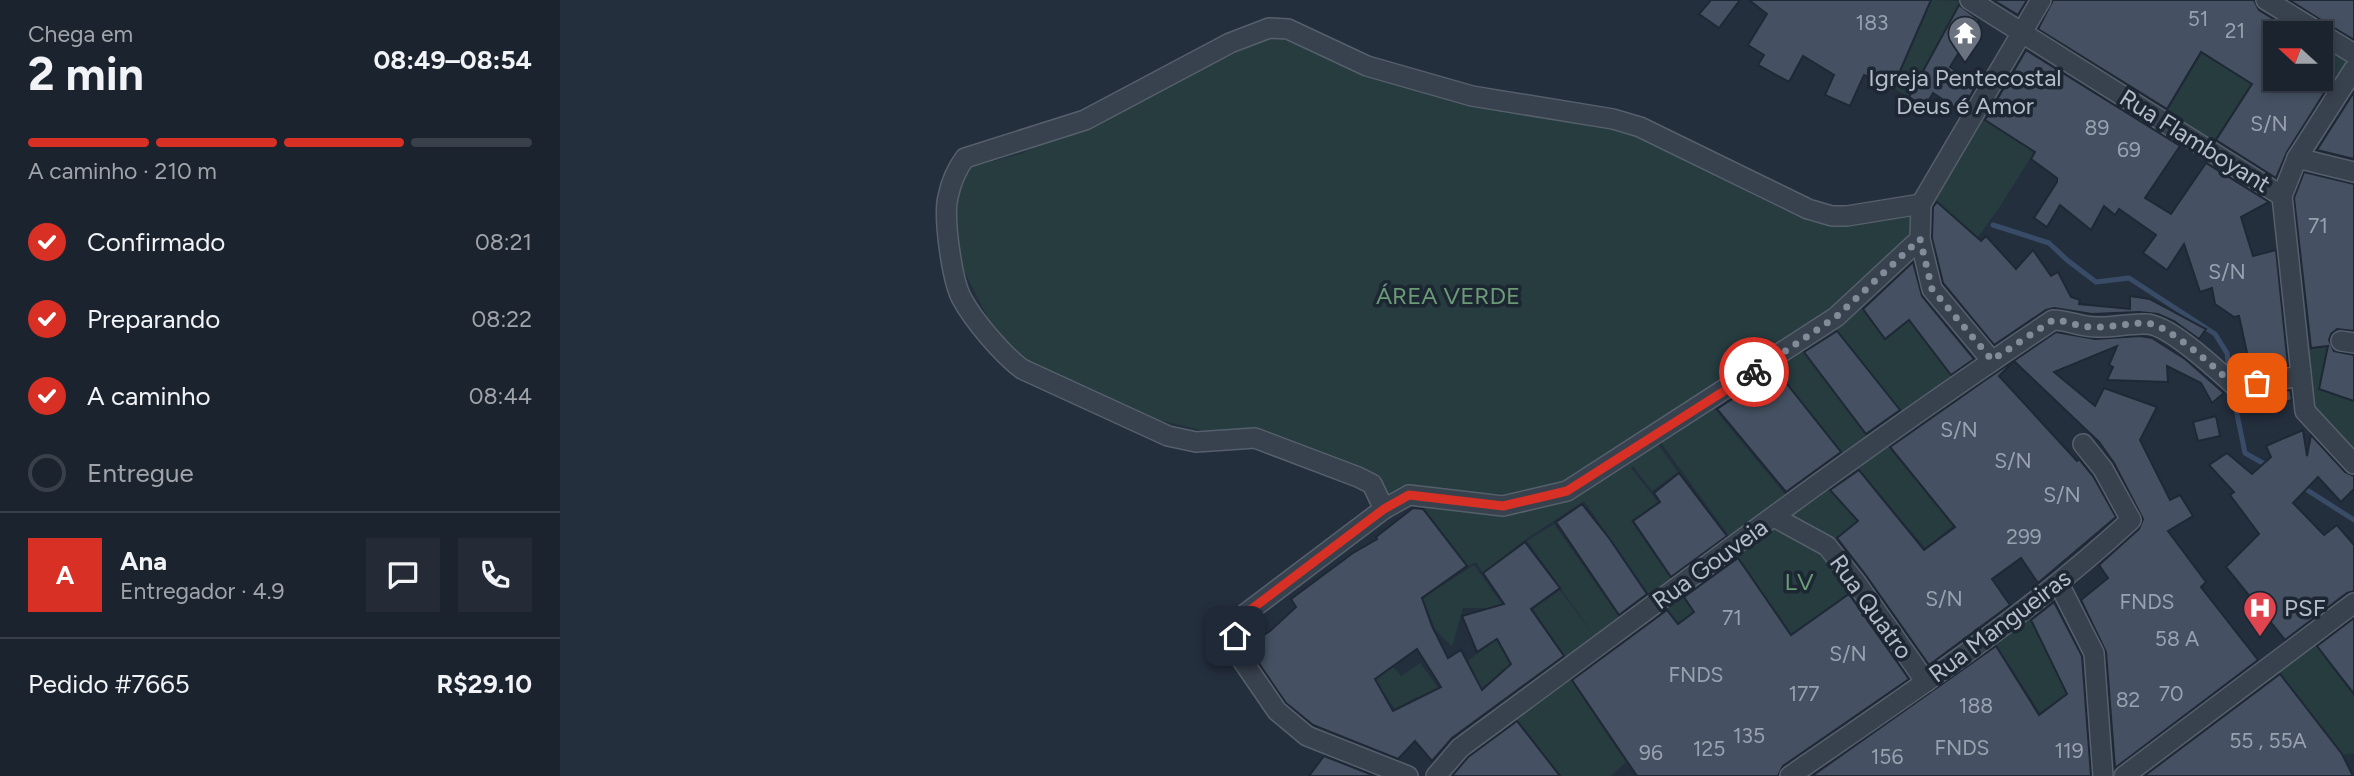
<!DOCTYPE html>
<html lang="pt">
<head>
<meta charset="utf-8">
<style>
  body { margin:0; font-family:Figtree,sans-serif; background:#242b36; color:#f1f3f6; height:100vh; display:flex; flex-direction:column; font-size:26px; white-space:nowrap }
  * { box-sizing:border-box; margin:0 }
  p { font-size:23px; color:#a0a4aa }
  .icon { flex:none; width:38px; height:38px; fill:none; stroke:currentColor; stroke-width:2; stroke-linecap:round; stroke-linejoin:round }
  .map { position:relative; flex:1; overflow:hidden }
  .drawer { display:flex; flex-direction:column; background:#1b232e; width:560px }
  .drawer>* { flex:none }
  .needle { width:46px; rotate:291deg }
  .buttons { position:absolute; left:1703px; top:21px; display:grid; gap:14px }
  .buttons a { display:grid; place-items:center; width:70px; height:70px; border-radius:0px; background:#1b232e; box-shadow:0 4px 10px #0003,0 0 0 2px #39404a; font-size:35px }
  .pin { position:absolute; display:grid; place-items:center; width:60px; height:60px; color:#fff; margin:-30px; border-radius:14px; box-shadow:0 4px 10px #0006 }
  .courier { position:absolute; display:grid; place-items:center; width:70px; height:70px; margin:-35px; border:5px solid #d93025; border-radius:50%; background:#fff; color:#222; box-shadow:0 2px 9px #0007 }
  .headline em { font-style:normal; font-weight:700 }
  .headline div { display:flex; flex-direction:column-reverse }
  .headline { display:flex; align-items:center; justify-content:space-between; height:119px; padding:0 28px }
  h1 { font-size:46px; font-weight:700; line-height:52px }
  .bar { display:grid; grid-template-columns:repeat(4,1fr); gap:10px 7px; align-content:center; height:84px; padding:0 28px }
  .bar i { height:9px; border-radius:5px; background:#39404a }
  .bar .on { background:#d93025 }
  .bar p { grid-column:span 4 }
  .line { display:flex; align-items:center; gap:18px; padding:0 28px; border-top:2px solid #39404a }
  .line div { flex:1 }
  .round { display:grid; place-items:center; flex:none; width:74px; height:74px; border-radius:0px; background:#242b36 }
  ol { padding:0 28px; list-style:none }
  li { display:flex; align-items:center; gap:21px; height:77px }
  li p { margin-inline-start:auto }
  li .icon { padding:7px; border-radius:50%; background:#d93025; color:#fff; stroke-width:4 }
  li:last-child { color:#a0a4aa }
  li i { width:38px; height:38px; border:4px solid #39404a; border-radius:50% }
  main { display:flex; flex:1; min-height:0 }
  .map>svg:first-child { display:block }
</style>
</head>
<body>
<main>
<section class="drawer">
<div class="headline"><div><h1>2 min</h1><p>Chega em</p></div><em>08:49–08:54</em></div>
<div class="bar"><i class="on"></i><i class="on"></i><i class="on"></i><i></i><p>A caminho · 210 m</p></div>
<ol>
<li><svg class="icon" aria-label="check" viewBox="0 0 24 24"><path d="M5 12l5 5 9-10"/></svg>Confirmado<p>08:21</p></li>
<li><svg class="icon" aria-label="check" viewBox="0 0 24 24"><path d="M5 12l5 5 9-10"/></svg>Preparando<p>08:22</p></li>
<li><svg class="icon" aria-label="check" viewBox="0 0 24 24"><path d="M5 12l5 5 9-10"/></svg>A caminho<p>08:44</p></li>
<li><i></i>Entregue</li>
</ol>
<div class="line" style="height:126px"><b class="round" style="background:#d93025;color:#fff">A</b><div><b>Ana</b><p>Entregador · 4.9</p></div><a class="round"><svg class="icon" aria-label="chat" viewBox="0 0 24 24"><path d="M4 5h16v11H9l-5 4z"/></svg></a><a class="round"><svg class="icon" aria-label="phone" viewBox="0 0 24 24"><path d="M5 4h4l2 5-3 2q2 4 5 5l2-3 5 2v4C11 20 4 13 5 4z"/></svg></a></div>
<div class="line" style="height:91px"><div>Pedido #7665</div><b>R$29.10</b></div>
</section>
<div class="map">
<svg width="1794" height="776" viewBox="0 0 1794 776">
  <rect width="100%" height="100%" fill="#242f3e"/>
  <g fill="#263c3f">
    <polygon points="1372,0 1400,1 1349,97 1333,88"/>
    <polygon points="711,36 1058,126 1274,220 1357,209 1353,239 1284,305 1006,482 952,494 893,493 828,501 691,430 641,430 594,419 463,361 429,320 396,255 396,192 412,167 463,153"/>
    <polygon points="1760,41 1793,60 1779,82 1761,71"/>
    <polygon points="1642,53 1691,84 1652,144 1605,114"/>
    <polygon points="1419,117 1474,152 1439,208 1418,237 1372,197"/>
    <polygon points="1299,305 1325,340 1349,321 1394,380 1345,416 1274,326"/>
    <polygon points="1779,336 1774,357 1765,356 1759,389 1794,402 1794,453 1751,408 1746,350 1773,346"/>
    <polygon points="1241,348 1310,440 1286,457 1212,365"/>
    <polygon points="1152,406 1228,498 1172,540 1099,440"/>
    <polygon points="1096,442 1118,472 1092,491 1073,466 1071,468 1098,502 1071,521 1114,583 1092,599 1024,501 966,539 923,573 916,562 908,566 856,498 943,515"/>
    <polygon points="1326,444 1393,526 1365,548 1296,466"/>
    <polygon points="1266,487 1298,521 1272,542 1226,516"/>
    <polygon points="994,524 1062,621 1008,661 973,609 1000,590 1034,635 967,541"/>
    <polygon points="1215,525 1262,550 1294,590 1231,634 1175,553"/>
    <polygon points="914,565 945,608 903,608 892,647 875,629 863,598"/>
    <polygon points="1125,591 1186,672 1166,689 1104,606"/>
    <polygon points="1468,615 1507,693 1480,713 1434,641"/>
    <polygon points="936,639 953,670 939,681 935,677 910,698 904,691 917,679 908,661"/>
    <polygon points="1753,642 1794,696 1794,753 1783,755 1717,669"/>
    <polygon points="816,646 841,676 860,663 886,698 869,713 857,697 835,709 797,655"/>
    <polygon points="1008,676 1066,762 1051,776 1001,776 954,716"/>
  </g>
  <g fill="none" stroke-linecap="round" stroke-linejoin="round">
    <g stroke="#394c67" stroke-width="5">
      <polyline points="1433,225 1489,243 1507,260 1536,282 1569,278 1655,334 1667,353 1669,373"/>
      <polyline points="1672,390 1685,453 1708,466"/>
      <polyline points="1741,486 1794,520"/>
    </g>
  </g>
  <g fill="#455162" stroke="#1f2835" stroke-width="2" fill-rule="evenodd">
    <polygon points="1151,0 1180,0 1159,28 1139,14"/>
    <polygon points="1189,0 1371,0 1333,87 1304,75 1290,106 1265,95 1274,75 1243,56 1229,82 1198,65 1204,55 1188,45 1207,14"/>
    <polygon points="1433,0 1467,0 1458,15"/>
    <polygon points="1493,0 1694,0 1699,10 1733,31 1731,33 1715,33 1715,79 1760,79 1760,72 1773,79 1727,152 1716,178 1656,140 1692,84 1641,52 1607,109 1478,29"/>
    <polygon points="1729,0 1794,0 1794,40 1766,23"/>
    <polygon points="1399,5 1419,20 1390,67 1417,84 1401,112 1373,93 1365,107 1349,97"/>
    <polygon points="1466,50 1620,146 1585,198 1611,214 1646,163 1709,202 1681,217 1693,256 1716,250 1728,366 1691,371 1679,316 1674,317 1655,304 1652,288 1640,292 1624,244 1607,270 1583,253 1596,235 1559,209 1555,215 1544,206 1531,230 1500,205 1487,227 1474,218 1497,182 1497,178 1471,159 1475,152 1425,120"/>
    <polygon points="1794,92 1794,159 1757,150"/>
    <polygon points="1744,172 1794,184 1794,331 1777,329 1771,334 1769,340 1774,351 1794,355 1794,401 1759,389 1768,346 1751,348 1734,198"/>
    <polygon points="1377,202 1421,241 1426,236 1456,269 1473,250 1491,276 1498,272 1511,297 1520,300 1519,304 1570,309 1570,296 1590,299 1646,329 1639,339 1614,321 1598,314 1579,312 1532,314 1494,308 1486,310 1434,345 1383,283 1372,238 1373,207"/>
    <polygon points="1353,262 1362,296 1414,359 1391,375 1349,320 1325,339 1303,309"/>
    <polygon points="1277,331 1340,410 1306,434 1244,352"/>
    <polygon points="1496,332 1535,339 1580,336 1592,338 1625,359 1664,393 1652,403 1641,383 1607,366 1608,382 1547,380 1553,367 1549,365 1557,346 1494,372 1535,406 1544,388 1597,407 1580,440 1610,500 1620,495 1633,516 1608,531 1646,582 1641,587 1698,660 1555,768 1546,652 1521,600 1548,578 1539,565 1579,529 1583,519 1554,463 1539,442 1454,361 1439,376 1517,461 1519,459 1533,476 1556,517 1478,583 1461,558 1432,579 1450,605 1369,665 1305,574 1277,538 1298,521 1270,490 1299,470 1364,550 1395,527 1330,447 1424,381"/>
    <polygon points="1216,370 1281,452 1226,492 1157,409"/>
    <polygon points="1730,390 1732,400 1696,410 1693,396"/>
    <polygon points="1656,416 1660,436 1638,441 1633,422"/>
    <polygon points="1743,430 1747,456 1751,435 1785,472 1794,476 1794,489 1781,502 1758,477 1733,503 1764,535 1777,525 1794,545 1794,591 1787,593 1725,640 1666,567 1699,534 1670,495 1674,492 1649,465 1667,453 1692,474 1711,457 1706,446"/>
    <polygon points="1119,473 1167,536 1111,577 1073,521 1100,502 1094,493"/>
    <polygon points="1022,504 1049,538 1087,594 1059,615 996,522"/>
    <path d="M 853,508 L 863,509 L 907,566 L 862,598 L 872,626 L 888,658 L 901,650 L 922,690 L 951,664 L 937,639 L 917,652 L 902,616 L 944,604 L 923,573 L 965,542 L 1000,588 L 971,609 L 1004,656 L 892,738 L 872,761 L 855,741 L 838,759 L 753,725 L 726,703 L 691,652 L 690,644 L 710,631 L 736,607 L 731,599 L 793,553 L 817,539 L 816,537 ZM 857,649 L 881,687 L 833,711 L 815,679 Z"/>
    <polygon points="1178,558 1231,635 1289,594 1349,679 1223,766 1218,776 1077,776 1012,680 1107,610 1118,624 1134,612 1124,597"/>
    <polygon points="1494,602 1522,656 1531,776 1252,776 1436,646 1479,715 1507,694 1471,620"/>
    <polygon points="1794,618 1794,694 1757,646"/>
    <polygon points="1720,674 1782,754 1793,776 1584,776"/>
    <polygon points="957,721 1000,776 892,776 908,757"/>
    <polygon points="764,756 815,776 749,776"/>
  </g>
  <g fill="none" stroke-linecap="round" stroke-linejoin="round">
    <g stroke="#565f6c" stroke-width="22">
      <g id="minor">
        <polyline points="1410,0 1722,196 1745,411 1794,464"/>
        <polyline points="1706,0 1760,33"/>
        <polyline points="1760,33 1794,54"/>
        <polyline points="1737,158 1794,172"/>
        <polyline points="1722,196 1737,158 1794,69"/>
        <polyline points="1781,341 1794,343"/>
        <polyline points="1432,361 1372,289 1360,239 1361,204 1481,0"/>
        <path d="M 824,509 L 812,484 L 798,477 L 695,438 L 636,442 L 608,436 L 462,369 C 442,354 414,321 402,299 C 392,281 383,217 388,197 C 391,182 396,170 405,158 L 525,120 L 670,43 L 709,28 L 728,29 L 807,66 L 912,96 L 1053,119 L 1080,127 L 1248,209 L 1272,216 L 1287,216 L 1361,204"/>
        <polyline points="1214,517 1267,546 1295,581 1366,682"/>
        <polyline points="1499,584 1534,653 1543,776"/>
        <polyline points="848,776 747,736 717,711 680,657 675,636 685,614 824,509 849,495 943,506 1007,491 1276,317 1360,239"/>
        <path d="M 876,776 L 900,748 C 1096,604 1290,455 1493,320 C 1508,320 1521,327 1536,327 C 1553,328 1569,323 1586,324 C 1609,324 1657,370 1675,386 L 1741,376"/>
        <path d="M 1230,776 C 1347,695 1466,617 1571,520 L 1543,469 L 1523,444"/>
        <polyline points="1564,776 1794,603"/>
      </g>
    </g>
    <use href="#minor" stroke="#38414e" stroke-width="19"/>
  </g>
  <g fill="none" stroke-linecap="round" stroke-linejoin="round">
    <path stroke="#828b98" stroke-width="7" stroke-dasharray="0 12.6" d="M 1194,372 L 1276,317 L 1360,239 L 1372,289 L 1432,360 L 1493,320 C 1506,320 1518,327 1531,327 C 1549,328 1568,323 1586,323 C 1609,324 1657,370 1675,386 L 1697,383"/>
    <polyline stroke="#d93025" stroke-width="9" points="675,636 685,614 824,509 849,495 943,506 1007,491 1194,372"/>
  </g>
  <defs>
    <g id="temple-pin" transform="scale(1.75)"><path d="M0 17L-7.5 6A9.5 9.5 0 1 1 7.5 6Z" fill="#6b7280" stroke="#1d2633"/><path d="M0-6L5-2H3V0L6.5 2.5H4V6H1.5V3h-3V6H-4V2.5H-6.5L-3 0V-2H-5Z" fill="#fff"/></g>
    <g id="hospital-pin" transform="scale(1.75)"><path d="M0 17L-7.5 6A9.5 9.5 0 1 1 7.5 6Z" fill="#e0444e" stroke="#1d2633"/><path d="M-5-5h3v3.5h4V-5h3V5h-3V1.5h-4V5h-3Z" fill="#fff"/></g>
  </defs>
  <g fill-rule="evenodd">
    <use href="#temple-pin" x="1405" y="33"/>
    <use href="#hospital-pin" x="1700" y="608"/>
  </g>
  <g text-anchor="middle" stroke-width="7" stroke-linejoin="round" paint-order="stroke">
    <g font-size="21" fill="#98a1af">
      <text x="1638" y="26">51</text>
      <text x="1312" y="30">183</text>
      <text x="1675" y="38">21</text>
      <text x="1709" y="131">S/N</text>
      <text x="1537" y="135">89</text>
      <text x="1569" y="157">69</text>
      <text x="1758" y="233">71</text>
      <text x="1667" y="279">S/N</text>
      <text x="1399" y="437">S/N</text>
      <text x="1453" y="468">S/N</text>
      <text x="1502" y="502">S/N</text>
      <text x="1464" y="544">299</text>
      <text x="1384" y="606">S/N</text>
      <text x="1587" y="609">FNDS</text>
      <text x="1172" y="625">71</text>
      <text x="1617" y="646">58 A</text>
      <text x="1288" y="661">S/N</text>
      <text x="1136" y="682">FNDS</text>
      <text x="1244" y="701">177</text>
      <text x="1611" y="701">70</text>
      <text x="1568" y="707">82</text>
      <text x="1416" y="713">188</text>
      <text x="1189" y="743">135</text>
      <text x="1708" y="748">55 , 55A</text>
      <text x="1402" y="755">FNDS</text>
      <text x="1149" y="756">125</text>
      <text x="1509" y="758">119</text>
      <text x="1091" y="760">96</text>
      <text x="1327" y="764">156</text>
    </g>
    <g font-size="24" fill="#b4bcc9" stroke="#1d2633">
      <text x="1405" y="86">Igreja Pentecostal<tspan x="1405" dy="28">Deus é Amor</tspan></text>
      <text x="1724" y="616" text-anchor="start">PSF</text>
    </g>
    <g font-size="24" fill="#b4bcc9" stroke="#1d2633">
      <text transform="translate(1635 141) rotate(32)" y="8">Rua Flamboyant</text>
      <text transform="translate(1150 564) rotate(-36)" y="8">Rua Gouveia</text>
      <text transform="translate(1311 607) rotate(54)" y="8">Rua Quatro</text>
      <text transform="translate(1440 626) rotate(-37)" y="8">Rua Mangueiras</text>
    </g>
    <g font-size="24" fill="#6b9a76" stroke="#1d2633">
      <text x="888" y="304">ÁREA VERDE</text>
      <text x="1239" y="590">LV</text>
    </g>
  </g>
</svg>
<div class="buttons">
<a><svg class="needle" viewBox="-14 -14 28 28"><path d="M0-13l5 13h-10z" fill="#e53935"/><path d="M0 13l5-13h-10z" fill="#a0a4aa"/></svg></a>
</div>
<div class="pin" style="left:1697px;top:383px;background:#ea580c"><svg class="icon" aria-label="bag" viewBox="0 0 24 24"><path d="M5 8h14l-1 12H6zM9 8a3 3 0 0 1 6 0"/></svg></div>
<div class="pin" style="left:675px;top:636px;background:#1f2937"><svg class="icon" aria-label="home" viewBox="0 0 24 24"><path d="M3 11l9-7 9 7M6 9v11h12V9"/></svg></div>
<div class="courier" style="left:1194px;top:372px"><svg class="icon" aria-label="bike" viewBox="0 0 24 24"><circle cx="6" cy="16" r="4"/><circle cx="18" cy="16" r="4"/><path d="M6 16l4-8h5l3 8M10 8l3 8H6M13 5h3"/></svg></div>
</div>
</main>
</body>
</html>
